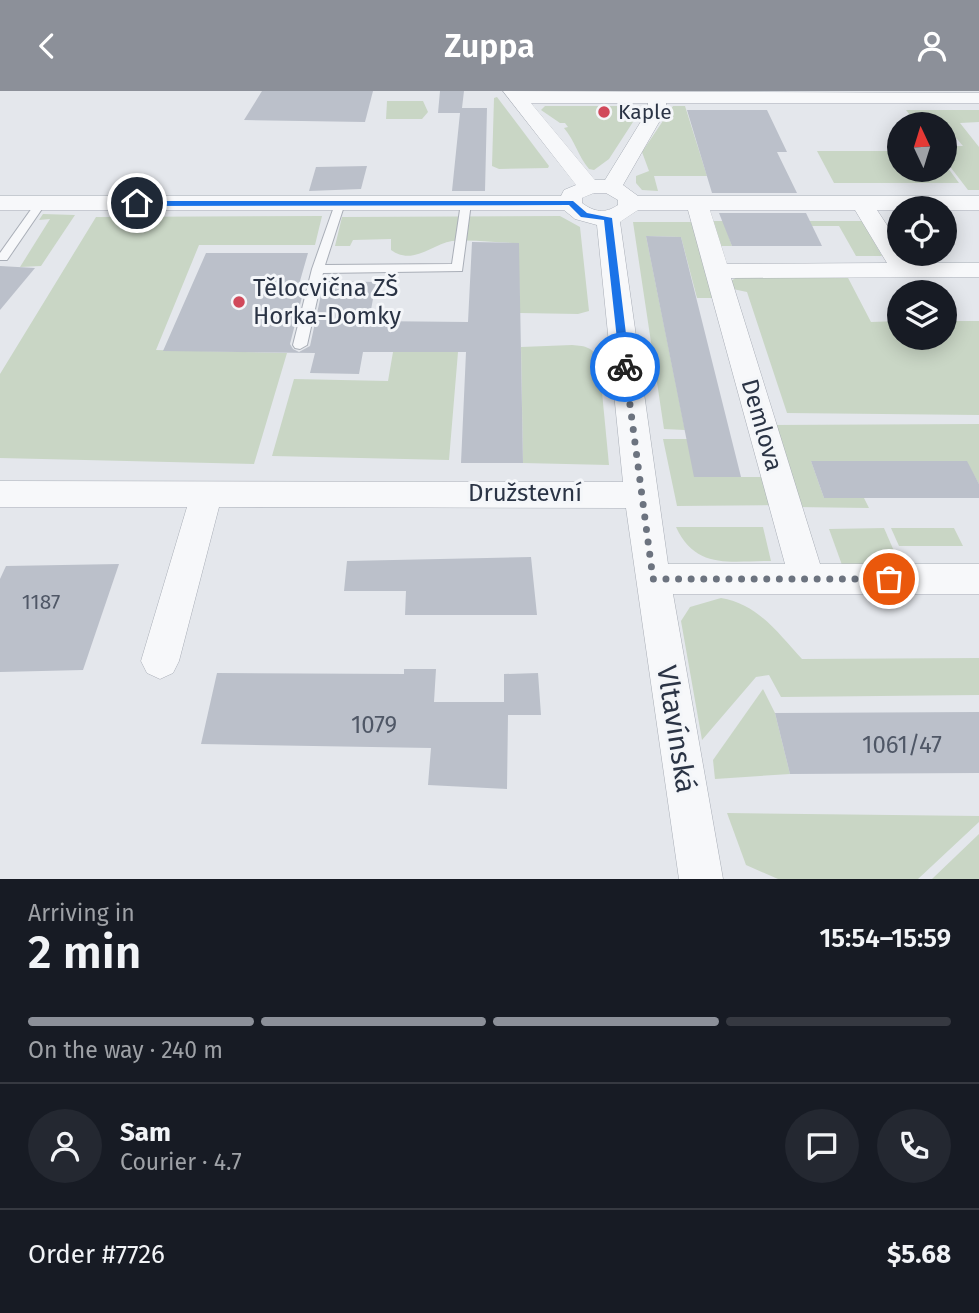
<!DOCTYPE html>
<html lang="en">
<head>
<meta charset="utf-8">
<style>
  body { margin:0; font-family:"Fira Sans",sans-serif; background:#242831; color:#f1f3f6; height:100vh; display:flex; flex-direction:column; font-size:26px; white-space:nowrap }
  * { box-sizing:border-box; margin:0 }
  p { font-size:23px; color:#9ea1a6 }
  .icon { flex:none; width:38px; height:38px; fill:none; stroke:currentColor; stroke-width:2; stroke-linecap:round; stroke-linejoin:round }
  .map { position:relative; height:788px; overflow:hidden }
  .drawer { display:flex; flex-direction:column; background:#171b24; flex:1 }
  .drawer>* { flex:none }
  .needle { width:46px; rotate:356deg }
  .fabs { position:absolute; left:887px; top:21px; display:grid; gap:14px }
  .fabs a { display:grid; place-items:center; width:70px; height:70px; border-radius:50%; background:#171b24; box-shadow:0 4px 18px #0003; font-size:35px }
  .pin { position:absolute; display:grid; place-items:center; width:60px; height:60px; color:#fff; margin:-30px; border:4px solid #fff; border-radius:50%; box-shadow:0 2px 7px #0007 }
  .courier { position:absolute; display:grid; place-items:center; width:70px; height:70px; margin:-35px; border:5px solid #1a73e8; border-radius:50%; background:#fff; color:#222; box-shadow:0 2px 9px #0007 }
  .summary em { font-style:normal; font-weight:600 }
  .summary div { display:flex; flex-direction:column-reverse }
  .summary { display:flex; align-items:center; justify-content:space-between; height:119px; padding:0 28px }
  h1 { font-size:46px; font-weight:600; line-height:52px }
  .bar { display:grid; grid-template-columns:repeat(4,1fr); gap:10px 7px; align-content:center; height:84px; padding:0 28px }
  .bar i { height:9px; border-radius:5px; background:#363941 }
  .bar .current { background:#8c9099 }
  .bar p { grid-column:span 4 }
  .line { display:flex; align-items:center; gap:18px; padding:0 28px; border-top:2px solid #363941 }
  .line div { flex:1 }
  .round { display:grid; place-items:center; flex:none; width:74px; height:74px; border-radius:37px; background:#242831 }
  header { display:flex; justify-content:space-between; align-items:center; height:91px; padding:0 28px; background:#8c9099; color:#fff; font-size:32px; font-weight:600 }
  .map>svg:first-child { display:block }
</style>
</head>
<body>
<header><svg class="icon" aria-label="back" viewBox="0 0 24 24"><path d="M15 5l-7 7 7 7"/></svg>Zuppa<svg class="icon" aria-label="person" viewBox="0 0 24 24"><circle cx="12" cy="8" r="4"/><path d="M4 21q1-7 8-7t8 7"/></svg></header>
<div class="map">
<svg width="979" height="788" viewBox="0 0 979 788">
  <rect width="100%" height="100%" fill="#e4e7ec"/>
  <g fill="#c9d6c5">
    <polygon points="497,6 549,75 548,77 499,78 492,75 494,7"/>
    <polygon points="387,10 423,10 428,21 422,28 386,28"/>
    <path d="M 545,15 L 637,15 L 642,17 L 609,68 L 594,79 L 589,78 C 578,65 575,50 564,37 L 568,36 L 565,32 L 560,32 L 541,19 Z"/>
    <polygon points="673,15 685,15 707,85 654,85 658,100 642,99 636,92 636,85 649,80 642,61"/>
    <polygon points="906,19 979,19 979,31 960,32 979,56 979,99 968,99 945,69 945,55 963,55 957,48 946,47 945,33 917,33"/>
    <polygon points="817,60 899,60 900,79 945,79 945,73 959,92 834,92"/>
    <polygon points="43,123 75,124 41,175 20,176 50,128 39,129"/>
    <polygon points="322,125 315,154 199,154 156,259 287,262 254,373 0,367 0,283 96,126"/>
    <path d="M 560,125 L 580,136 L 589,220 L 578,223 L 520,222 L 518,152 C 497,152 473,148 452,150 C 432,153 413,175 391,159 L 391,148 L 353,149 L 350,155 L 335,155 L 342,126 Z"/>
    <polygon points="708,130 862,130 882,165 856,165 839,135 725,135 732,155 715,155"/>
    <polygon points="633,131 692,131 714,207 697,207 681,146 646,145 685,339 664,338"/>
    <polygon points="846,183 871,231 899,230 900,247 945,247 945,230 979,230 979,324 787,322 747,201 728,197 728,192 740,184"/>
    <path d="M 572,254 C 586,255 593,256 599,270 L 609,374 L 523,372 L 521,256 Z"/>
    <polygon points="393,261 458,261 449,369 272,365 294,288 388,290"/>
    <polygon points="979,333 979,393 966,370 811,370 824,407 864,407 869,417 795,416 769,334"/>
    <polygon points="663,348 687,348 695,386 768,386 777,414 677,415"/>
    <path d="M 676,436 L 763,436 L 771,470 C 730,470 696,479 676,436 Z"/>
    <polygon points="884,437 897,467 870,475 842,474 829,438"/>
    <polygon points="891,437 954,437 963,455 899,455"/>
    <path d="M 721,507 C 758,513 778,542 802,568 L 979,567 L 979,604 L 781,606 L 769,584 L 756,586 L 702,649 L 681,530 L 690,516 Z"/>
    <polygon points="763,598 775,622 790,683 715,688 713,669"/>
    <polygon points="727,722 979,725 979,731 918,788 778,788 746,774"/>
    <polygon points="979,743 979,788 932,788"/>
  </g>
  <g fill="#bbc0ca">
    <polygon points="262,0 373,0 365,31 244,29"/>
    <polygon points="440,0 464,0 462,17 487,17 485,100 452,100 460,22 438,22"/>
    <polygon points="687,19 767,19 787,61 777,61 797,102 712,102"/>
    <polygon points="367,75 361,98 309,100 316,76"/>
    <polygon points="719,122 806,122 822,155 732,155"/>
    <polygon points="646,145 681,146 741,386 694,386"/>
    <polygon points="472,151 519,152 523,372 461,372 466,261 363,261 359,283 310,282 315,262 163,260 206,162 308,162 300,190 306,190 290,253 293,258 299,261 310,255 324,190 376,191 369,230 468,231"/>
    <polygon points="0,175 35,177 0,219"/>
    <polygon points="811,370 967,370 979,393 979,407 824,407"/>
    <polygon points="531,466 537,524 405,524 406,500 344,500 347,470"/>
    <polygon points="119,473 83,579 0,581 0,488 6,475"/>
    <polygon points="404,578 436,578 434,611 504,611 504,583 538,582 541,624 508,624 507,698 428,694 431,657 201,653 217,582 404,583"/>
    <polygon points="979,621 979,682 790,683 775,622"/>
  </g>
  <g fill="none" stroke-linecap="round" stroke-linejoin="round">
    <g stroke="#a9aeb7" stroke-width="2">
      <g id="lane">
        <polygon points="466,109 471,112 462,180 323,182 307,254 300,258 295,257 293,254 312,178 336,110 345,112 325,174 452,173 461,112"/>
        <polygon points="37,110 46,112 7,169 0,169 0,162"/>
      </g>
    </g>
    <g stroke="#a9aeb7" stroke-width="1">
      <path id="street" d="M 503,0 L 979,2 L 979,12 L 666,12 L 666,19 L 623,94 L 638,105 L 979,105 L 979,119 L 877,119 L 900,154 L 900,163 L 905,163 L 911,172 L 979,172 L 979,186 L 731,187 L 820,473 L 979,473 L 979,503 L 673,503 L 723,788 L 679,788 L 626,417 L 219,416 L 179,570 L 173,582 L 160,588 L 147,582 L 141,570 L 187,416 L 0,416 L 0,390 L 623,391 L 597,134 L 575,128 L 564,119 L 0,119 L 0,105 L 561,105 L 564,99 L 576,94 ZM 531,12 L 648,12 L 648,19 L 605,89 L 595,89 ZM 594,102 L 606,102 L 618,109 L 618,114 C 605,123 594,121 582,112 L 582,107 ZM 638,119 L 688,119 L 785,473 L 668,473 L 620,131 ZM 710,119 L 855,119 L 887,172 L 727,173 Z"/>
    </g>
    <use href="#lane" fill="#f7f8fa" fill-rule="evenodd"/>
    <use href="#street" fill="#f7f8fa" fill-rule="evenodd"/>
  </g>
  <polygon fill="#1a73e8" points="135,110 573,110 587,122 612,127 630,276 625,279 620,276 604,129 581,126 569,114 137,115"/>
  <g fill="none" stroke-linecap="round" stroke-linejoin="round">
    <polyline stroke="#6c737f" stroke-width="7" stroke-dasharray="0 12.6" points="625,276 653,488 889,488"/>
  </g>
  <g fill="#d1495b" stroke="#f4f6f9" stroke-width="2.5">
    <circle cx="604" cy="21" r="7"/>
    <circle cx="239" cy="211" r="7"/>
  </g>
  <g text-anchor="middle" stroke-width="6" stroke-linejoin="round" paint-order="stroke">
    <g font-size="21" fill="#2b3445" stroke="#f4f6f9" text-anchor="start">
      <text x="618" y="28">Kaple</text>
    </g>
    <g font-size="21" fill="#4f5766">
      <text x="41" y="518">1187</text>
    </g>
    <g font-size="24" fill="#2b3445" stroke="#f4f6f9" text-anchor="start">
      <text x="253" y="205">Tělocvična ZŠ<tspan x="253" dy="28">Horka-Domky</tspan></text>
    </g>
    <g font-size="24" fill="#2b3445" stroke="#f4f6f9">
      <text transform="translate(762 334) rotate(74)" y="8">Demlova</text>
      <text x="525" y="410">Družstevní</text>
    </g>
    <g font-size="24" fill="#4f5766">
      <text x="374" y="642">1079</text>
      <text x="902" y="662">1061/47</text>
    </g>
    <g font-size="28" fill="#2b3445" stroke="#f4f6f9">
      <text transform="translate(677 638) rotate(81)" y="10">Vltavínská</text>
    </g>
  </g>
</svg>
<div class="fabs">
<a><svg class="needle" viewBox="-14 -14 28 28"><path d="M0-13l5 13h-10z" fill="#e53935"/><path d="M0 13l5-13h-10z" fill="#9ea1a6"/></svg></a>
<a><svg class="icon" aria-label="locate" viewBox="0 0 24 24"><circle cx="12" cy="12" r="6"/><path d="M12 2v4M12 18v4M2 12h4M18 12h4"/></svg></a>
<a><svg class="icon" aria-label="layers" viewBox="0 0 24 24"><path d="M12 4l9 5-9 5-9-5zM3 14l9 5 9-5"/></svg></a>
</div>
<div class="pin" style="left:889px;top:488px;background:#ea580c"><svg class="icon" aria-label="bag" viewBox="0 0 24 24"><path d="M5 8h14l-1 12H6zM9 8a3 3 0 0 1 6 0"/></svg></div>
<div class="pin" style="left:137px;top:112px;background:#1f2937"><svg class="icon" aria-label="home" viewBox="0 0 24 24"><path d="M3 11l9-7 9 7M6 9v11h12V9"/></svg></div>
<div class="courier" style="left:625px;top:276px"><svg class="icon" aria-label="bike" viewBox="0 0 24 24"><circle cx="6" cy="16" r="4"/><circle cx="18" cy="16" r="4"/><path d="M6 16l4-8h5l3 8M10 8l3 8H6M13 5h3"/></svg></div>
</div>
<section class="drawer">
<div class="summary"><div><h1>2 min</h1><p>Arriving in</p></div><em>15:54–15:59</em></div>
<div class="bar"><i class="current"></i><i class="current"></i><i class="current"></i><i></i><p>On the way · 240 m</p></div>
<div class="line" style="height:126px"><a class="round"><svg class="icon" aria-label="person" viewBox="0 0 24 24"><circle cx="12" cy="8" r="4"/><path d="M4 21q1-7 8-7t8 7"/></svg></a><div><b>Sam</b><p>Courier · 4.7</p></div><a class="round"><svg class="icon" aria-label="chat" viewBox="0 0 24 24"><path d="M4 5h16v11H9l-5 4z"/></svg></a><a class="round"><svg class="icon" aria-label="phone" viewBox="0 0 24 24"><path d="M5 4h4l2 5-3 2q2 4 5 5l2-3 5 2v4C11 20 4 13 5 4z"/></svg></a></div>
<div class="line" style="height:91px"><div>Order #7726</div><b>$5.68</b></div>
</section>
</body>
</html>
